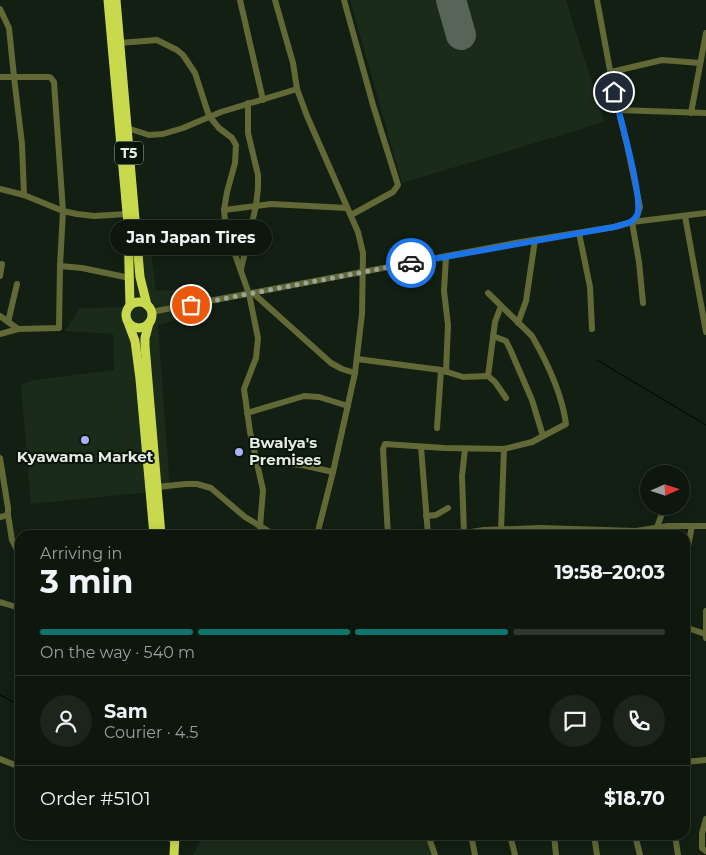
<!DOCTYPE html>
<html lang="en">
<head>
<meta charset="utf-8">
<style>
  body { margin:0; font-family:Montserrat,sans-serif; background:#1c241c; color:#f1f3f6; height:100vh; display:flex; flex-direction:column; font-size:19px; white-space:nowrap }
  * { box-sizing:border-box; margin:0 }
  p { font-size:16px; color:#9b9f9e }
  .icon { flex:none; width:28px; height:28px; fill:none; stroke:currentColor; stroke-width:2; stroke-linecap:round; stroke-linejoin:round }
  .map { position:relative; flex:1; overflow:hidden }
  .side { position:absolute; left:15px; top:530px; width:675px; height:310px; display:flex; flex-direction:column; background:#0e170e; border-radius:15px; box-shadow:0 2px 12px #0003,0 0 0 1px #2e362e }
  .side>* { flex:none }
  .needle { width:32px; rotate:87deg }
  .tools { position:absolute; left:640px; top:465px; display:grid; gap:10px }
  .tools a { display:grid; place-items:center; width:50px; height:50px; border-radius:50%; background:#0e170e; box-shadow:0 2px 12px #0003,0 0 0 1px #2e362e; font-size:25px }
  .pin { position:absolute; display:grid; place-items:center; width:42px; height:42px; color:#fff; margin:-21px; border:2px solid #fff; border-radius:50%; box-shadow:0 1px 5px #0007 }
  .courier { position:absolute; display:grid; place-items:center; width:50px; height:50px; margin:-25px; border:4px solid #1a73e8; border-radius:50%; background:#fff; color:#222; box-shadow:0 1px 6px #0007 }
  .bubble { position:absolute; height:35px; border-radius:18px; background:#0e170e; box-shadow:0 2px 12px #0003,0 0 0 1px #2e362e; font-size:16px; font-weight:700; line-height:35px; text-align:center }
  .overview em { font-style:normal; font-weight:700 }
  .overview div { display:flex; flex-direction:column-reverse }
  .overview { display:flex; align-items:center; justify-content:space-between; height:85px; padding:0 25px }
  h1 { font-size:32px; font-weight:700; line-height:38px }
  .bar { display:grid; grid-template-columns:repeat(4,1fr); gap:8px 5px; align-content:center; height:60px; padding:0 25px }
  .bar i { height:6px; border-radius:4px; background:#2e362e }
  .bar .active { background:#0f766e }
  .bar p { grid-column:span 4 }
  .line { display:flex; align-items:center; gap:12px; padding:0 25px; border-top:1px solid #2e362e }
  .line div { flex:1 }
  .round { display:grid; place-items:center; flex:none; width:52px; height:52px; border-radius:26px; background:#1c241c }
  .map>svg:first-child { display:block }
</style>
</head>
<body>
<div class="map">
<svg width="706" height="855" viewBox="0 0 706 855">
  <rect width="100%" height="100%" fill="#131f12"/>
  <g fill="#1b2b1a">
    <polygon points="350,0 566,0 604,122 402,183"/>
    <polygon points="151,253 156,291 191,288 195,315 158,325 170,490 31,504 21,384 35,380 114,370 113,334 65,331 80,308 125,307 123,257"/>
    <polygon points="203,835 426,835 433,855 193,855"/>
  </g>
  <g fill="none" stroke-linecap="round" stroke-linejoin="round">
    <g stroke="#000506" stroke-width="1">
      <polyline points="597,360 706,425"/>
      <polyline points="0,695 20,705"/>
    </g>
    <polyline stroke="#596458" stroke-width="30" points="451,0 461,35"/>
    <g stroke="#626937" stroke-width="6">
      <polyline points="240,0 263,100"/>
      <polyline points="275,0 293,63 297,89"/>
      <polyline points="344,0 373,105 398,185 393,192 351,215"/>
      <polyline points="0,9 9,28 14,77 49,77 51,78 54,82 63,211 60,266"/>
      <polyline points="119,43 157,40 177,50 183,55 195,73 209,116 219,128 232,138 236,145 235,163 227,192 224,210 226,229 249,294 258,338 256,358 244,389 250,432 263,490 260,527"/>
      <polyline points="611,72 662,60 700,63"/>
      <polyline points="0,77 14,77 22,144 24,195"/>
      <polyline points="618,110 706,113"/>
      <polyline points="691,113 706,33"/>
      <polyline points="127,128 149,135 163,134 183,128 221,112 297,89 307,116 358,232 363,253 362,314 355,373 333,472 317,535"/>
      <polyline points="0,189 24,195 63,211 77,214 94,216 127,214"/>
      <polyline points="224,210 271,204 347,208"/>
      <polyline points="685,216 706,332"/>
      <polyline points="579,233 590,287 592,329"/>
      <polyline points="446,257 444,291 448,325 446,372"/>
      <polyline points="241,269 256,206 258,188 258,175 248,133 248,103"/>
      <polyline points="0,276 2,264"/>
      <polyline points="253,293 331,363 342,369 355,373"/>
      <polyline points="643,303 639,262 632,222 706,213"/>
      <polyline points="151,312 515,243 614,227 632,222 637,216 640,207 627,145 614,92 597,0"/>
      <polyline points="0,316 18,329"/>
      <polyline points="8,322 17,284"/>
      <polyline points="518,323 526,301 535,240"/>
      <polyline points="0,334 18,329 59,328 60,266 82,268 130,278"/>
      <polyline points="493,336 506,341 510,349 532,400 543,436"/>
      <polyline points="357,359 441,370 463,377 488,376 495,382 506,398"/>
      <polyline points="488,376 495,322 501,306"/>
      <polyline points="247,413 304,396 319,397 348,406"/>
      <polyline points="437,428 441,370"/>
      <polyline points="421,447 428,535"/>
      <polyline points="0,458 8,508 8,515 0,517"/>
      <polyline points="257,461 302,465 333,472"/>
      <polyline points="156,487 186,484 197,484 211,488 245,517 275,535"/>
      <polyline points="8,515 12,540 20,556"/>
      <polyline points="426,516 436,515 448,508"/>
      <polyline points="657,527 665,506"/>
      <polyline points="501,530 504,449"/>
      <polyline points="318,532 345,535"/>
      <polyline points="464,533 462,476 465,449"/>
      <path d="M 388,535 L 383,449 L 385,444 L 444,448 L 504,449 L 532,442 L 566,424 C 562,394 547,362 532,336 L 488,293"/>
      <polyline points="452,535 484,530 541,528 636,531 668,526 706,526"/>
      <polyline points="685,562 692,526"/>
      <polyline points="0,602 20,608"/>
      <polyline points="706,611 706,638"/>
      <polyline points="685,627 705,634"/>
      <polyline points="0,759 20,767"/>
      <polyline points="685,762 706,760"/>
      <polyline points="706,819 702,833 702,848 706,851"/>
      <polyline points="163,835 175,841"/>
      <polyline points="428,835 435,855"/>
      <polyline points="471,835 475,855"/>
      <polyline points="510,835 515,855"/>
      <polyline points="554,835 556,855"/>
      <polyline points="594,835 597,855"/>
      <polyline points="635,835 640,855"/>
      <polyline points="675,835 678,855"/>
    </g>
    <g stroke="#c9d94d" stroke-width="9">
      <polyline points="108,0 128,224 130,305"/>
      <polyline points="116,0 140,277 147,305"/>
      <circle cx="139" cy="315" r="13"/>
      <polyline points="149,323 145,338 145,346 161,535"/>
      <polyline points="129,325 135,341 140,379 154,535"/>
      <polyline points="174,855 175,835"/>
    </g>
  </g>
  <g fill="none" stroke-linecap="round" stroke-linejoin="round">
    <polyline stroke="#9aa499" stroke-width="5" stroke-dasharray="0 9" points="191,305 411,263"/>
    <path stroke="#1a73e8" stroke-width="6" d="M 411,263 L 614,227 C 623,224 633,224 637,215 C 644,199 619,114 614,92"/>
  </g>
  <g fill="#aab0fb" stroke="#0a1509" stroke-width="2">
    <circle cx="85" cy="440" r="5"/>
    <circle cx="239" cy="452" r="5"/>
  </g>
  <g text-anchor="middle" stroke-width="4" stroke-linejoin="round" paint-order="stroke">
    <rect fill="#0a1509" stroke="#a2aba1" stroke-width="1" x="115" y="141.5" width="28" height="23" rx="4"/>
    <g font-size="14" font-weight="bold" fill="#e3ebe2">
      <text x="129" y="158">T5</text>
    </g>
    <g font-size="15" font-weight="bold" fill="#e3ebe2" stroke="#0a1509" text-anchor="start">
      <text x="249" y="448">Bwalya's<tspan x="249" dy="17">Premises</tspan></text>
      <text x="85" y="462" text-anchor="middle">Kyawama Market</text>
    </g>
  </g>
</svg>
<div class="tools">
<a><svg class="needle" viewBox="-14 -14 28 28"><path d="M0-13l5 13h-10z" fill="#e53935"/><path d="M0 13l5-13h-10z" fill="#9b9f9e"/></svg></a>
</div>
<div class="pin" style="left:191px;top:305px;background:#ea580c"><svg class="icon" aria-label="bag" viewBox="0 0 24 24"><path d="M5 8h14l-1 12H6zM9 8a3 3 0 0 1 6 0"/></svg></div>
<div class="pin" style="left:614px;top:92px;background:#1f2937"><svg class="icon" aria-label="home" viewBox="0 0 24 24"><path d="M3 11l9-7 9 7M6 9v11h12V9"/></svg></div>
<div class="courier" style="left:411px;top:263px"><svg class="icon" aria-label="car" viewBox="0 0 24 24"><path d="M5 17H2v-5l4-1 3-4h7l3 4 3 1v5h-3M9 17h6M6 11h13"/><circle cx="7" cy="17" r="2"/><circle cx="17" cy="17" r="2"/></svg></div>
<div class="bubble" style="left:110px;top:220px;width:162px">Jan Japan Tires</div>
<section class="side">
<div class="overview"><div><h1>3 min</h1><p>Arriving in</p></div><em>19:58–20:03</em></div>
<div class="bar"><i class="active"></i><i class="active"></i><i class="active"></i><i></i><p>On the way · 540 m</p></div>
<div class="line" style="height:90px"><a class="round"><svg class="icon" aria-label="person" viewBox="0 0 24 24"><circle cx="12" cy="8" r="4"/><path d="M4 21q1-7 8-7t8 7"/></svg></a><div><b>Sam</b><p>Courier · 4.5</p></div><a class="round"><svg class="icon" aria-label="chat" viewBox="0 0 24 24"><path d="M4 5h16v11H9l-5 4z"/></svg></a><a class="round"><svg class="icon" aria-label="phone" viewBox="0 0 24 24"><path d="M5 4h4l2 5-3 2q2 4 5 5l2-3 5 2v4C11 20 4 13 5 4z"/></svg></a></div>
<div class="line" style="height:65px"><div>Order #5101</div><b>$18.70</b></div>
</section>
</div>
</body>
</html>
